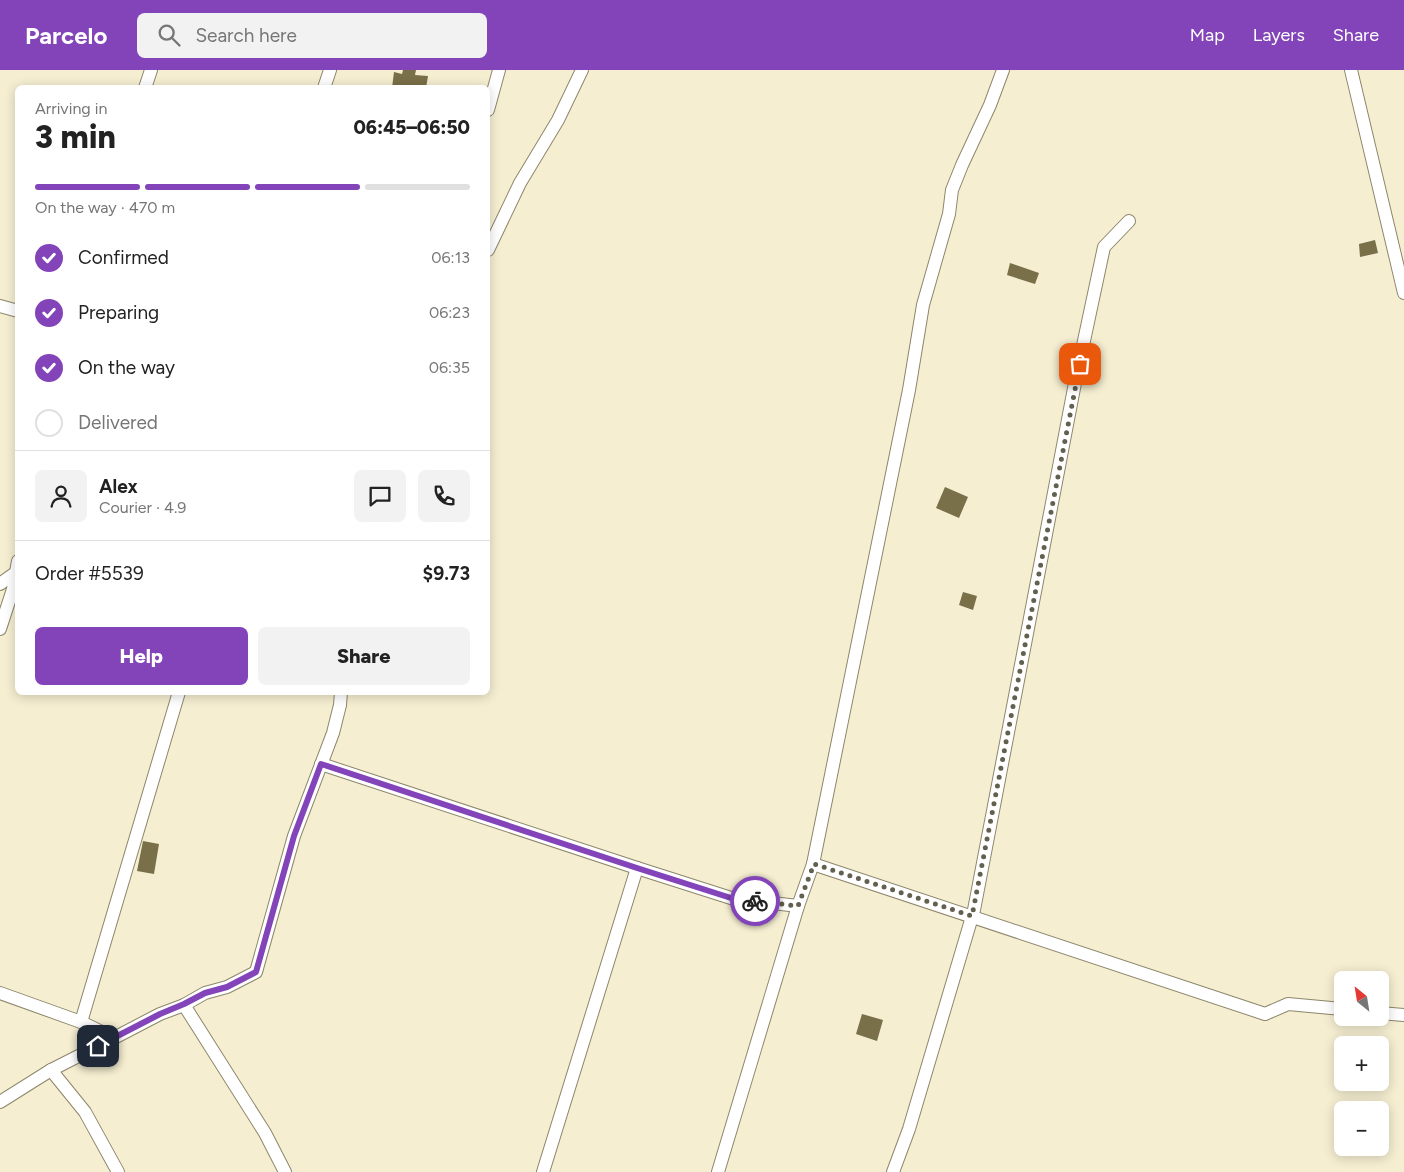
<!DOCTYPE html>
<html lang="en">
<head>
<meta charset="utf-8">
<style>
  body { margin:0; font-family:Figtree,sans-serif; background:#f2f2f2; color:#222; height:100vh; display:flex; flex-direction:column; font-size:19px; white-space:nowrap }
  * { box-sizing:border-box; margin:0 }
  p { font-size:16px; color:#767676 }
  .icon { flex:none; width:28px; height:28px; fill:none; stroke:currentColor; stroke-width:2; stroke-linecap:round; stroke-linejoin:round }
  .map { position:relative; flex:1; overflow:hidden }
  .drawer { position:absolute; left:15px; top:15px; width:475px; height:610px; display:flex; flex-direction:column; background:#fff; border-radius:8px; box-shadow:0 2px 12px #0003 }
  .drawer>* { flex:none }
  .needle { width:32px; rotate:330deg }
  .buttons { position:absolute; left:1334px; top:901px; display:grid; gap:10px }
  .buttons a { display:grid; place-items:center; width:55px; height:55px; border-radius:8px; background:#fff; box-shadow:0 2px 12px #0003; font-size:25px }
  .pin { position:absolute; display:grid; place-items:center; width:42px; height:42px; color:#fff; margin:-21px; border-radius:10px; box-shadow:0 2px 8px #0006 }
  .courier { position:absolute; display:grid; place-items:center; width:50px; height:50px; margin:-25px; border:4px solid #8444b9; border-radius:50%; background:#fff; color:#222; box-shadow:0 1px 6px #0007 }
  .head em { font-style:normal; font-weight:800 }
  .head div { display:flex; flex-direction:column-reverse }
  .head { display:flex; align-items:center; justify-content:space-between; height:85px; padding:0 20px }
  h1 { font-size:32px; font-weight:800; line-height:38px }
  .bar { display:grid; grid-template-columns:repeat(4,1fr); gap:8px 5px; align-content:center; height:60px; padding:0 20px }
  .bar i { height:6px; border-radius:4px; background:#e0e0e0 }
  .bar .on { background:#8444b9 }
  .bar p { grid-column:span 4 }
  .line { display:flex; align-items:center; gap:12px; padding:0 20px; border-top:1px solid #e0e0e0 }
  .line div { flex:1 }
  .round { display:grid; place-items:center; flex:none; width:52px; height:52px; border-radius:8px; background:#f2f2f2 }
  ol { padding:0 20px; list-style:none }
  li { display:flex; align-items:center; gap:15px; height:55px }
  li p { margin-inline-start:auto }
  li .icon { padding:5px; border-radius:50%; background:#8444b9; color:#fff; stroke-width:4 }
  li:last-child { color:#767676 }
  li i { width:28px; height:28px; border:2px solid #e0e0e0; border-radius:50% }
  .primary-button { display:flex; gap:10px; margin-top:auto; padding:10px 20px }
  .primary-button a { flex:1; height:58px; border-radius:8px; background:#8444b9; color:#fff; font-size:20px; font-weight:800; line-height:58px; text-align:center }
  .primary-button a+a { background:#f2f2f2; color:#222 }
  header { display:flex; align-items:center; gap:30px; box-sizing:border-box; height:70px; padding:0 25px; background:#8444b9; color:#fff }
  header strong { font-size:24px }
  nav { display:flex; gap:28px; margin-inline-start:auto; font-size:18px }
  .search { width:350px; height:45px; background:#f2f2f2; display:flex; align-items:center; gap:12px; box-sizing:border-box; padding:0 18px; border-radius:8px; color:#767676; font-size:19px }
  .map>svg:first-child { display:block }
</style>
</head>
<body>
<header>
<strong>Parcelo</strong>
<div class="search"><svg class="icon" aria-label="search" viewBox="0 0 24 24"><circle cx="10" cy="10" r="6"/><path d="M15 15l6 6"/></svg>Search here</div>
<nav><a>Map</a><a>Layers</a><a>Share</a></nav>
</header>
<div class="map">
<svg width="1404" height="1102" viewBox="0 0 1404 1102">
  <rect width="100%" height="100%" fill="#f5eed1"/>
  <g fill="#796f48">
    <polygon points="403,0 416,0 415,5 428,6 426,18 392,18 394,2 402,4"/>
    <polygon points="1375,170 1378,183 1360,187 1359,174"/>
    <polygon points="1010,193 1039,203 1035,214 1007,205"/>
    <polygon points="945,417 968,427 959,448 936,438"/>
    <polygon points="963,522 977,526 973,540 959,535"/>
    <polygon points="143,771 159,774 154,804 137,801"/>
    <polygon points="862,944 883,950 877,971 856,964"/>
  </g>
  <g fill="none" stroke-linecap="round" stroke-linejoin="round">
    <g stroke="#8d866c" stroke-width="14">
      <g id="minor">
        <polyline points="1351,0 1404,223"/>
        <polyline points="145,18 151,0"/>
        <polyline points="324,18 330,0"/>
        <polyline points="488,40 499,0"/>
        <polyline points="488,180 520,113 558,50 582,0"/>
        <polyline points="0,236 18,241"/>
        <polyline points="0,514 18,501"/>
        <polyline points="0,559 13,519 18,491"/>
        <polyline points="321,694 637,798 731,828 798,836"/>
        <polyline points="813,794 1265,944 1288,934 1342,939"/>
        <polyline points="0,923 81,952 114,968"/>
        <polyline points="184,935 265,1063 285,1102"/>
        <polyline points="1380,943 1404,945"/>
        <polyline points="81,952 179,622"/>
        <polyline points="51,1000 85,1042 118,1102"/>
        <polyline points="0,1032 51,1000 114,968 160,944 184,935 205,923 227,917 256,902 294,766 333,663 340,635 341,622"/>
        <polyline points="543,1102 637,798"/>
        <polyline points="718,1102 798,836 813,794 909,320 923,235 949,144 952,120 962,95 990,35 1003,0"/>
        <polyline points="893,1102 909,1059 974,840 1075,313 1104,177 1129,151"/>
      </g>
    </g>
    <use href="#minor" stroke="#fff" stroke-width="12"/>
  </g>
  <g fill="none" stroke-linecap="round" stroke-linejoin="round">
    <polyline stroke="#63604f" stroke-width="5" stroke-dasharray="0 9" points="755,831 798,836 814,794 972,846 1080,294"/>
    <polyline stroke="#8444b9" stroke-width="6" points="98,976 160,944 184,934 205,923 227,917 256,902 294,766 321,694 637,798 731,828 755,831"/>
  </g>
</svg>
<div class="buttons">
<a><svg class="needle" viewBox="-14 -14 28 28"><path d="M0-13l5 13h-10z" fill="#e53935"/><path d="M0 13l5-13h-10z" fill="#767676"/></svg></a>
<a>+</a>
<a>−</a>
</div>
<div class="pin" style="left:1080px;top:294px;background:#ea580c"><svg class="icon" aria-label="bag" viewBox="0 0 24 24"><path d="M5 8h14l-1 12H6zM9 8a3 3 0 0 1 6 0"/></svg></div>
<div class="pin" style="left:98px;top:976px;background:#1f2937"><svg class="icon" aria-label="home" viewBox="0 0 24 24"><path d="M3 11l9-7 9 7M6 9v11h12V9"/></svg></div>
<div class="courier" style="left:755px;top:831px"><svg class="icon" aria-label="bike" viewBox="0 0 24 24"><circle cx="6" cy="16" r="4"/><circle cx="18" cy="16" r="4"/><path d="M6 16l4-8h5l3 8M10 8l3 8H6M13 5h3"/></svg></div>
<section class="drawer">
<div class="head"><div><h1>3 min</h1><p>Arriving in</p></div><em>06:45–06:50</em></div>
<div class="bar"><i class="on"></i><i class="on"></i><i class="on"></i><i></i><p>On the way · 470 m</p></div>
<ol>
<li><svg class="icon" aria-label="check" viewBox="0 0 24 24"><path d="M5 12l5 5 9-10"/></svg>Confirmed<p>06:13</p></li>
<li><svg class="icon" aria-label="check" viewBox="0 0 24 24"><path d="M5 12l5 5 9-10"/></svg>Preparing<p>06:23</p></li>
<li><svg class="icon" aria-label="check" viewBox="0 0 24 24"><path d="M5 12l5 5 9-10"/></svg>On the way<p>06:35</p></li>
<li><i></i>Delivered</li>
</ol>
<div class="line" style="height:90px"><a class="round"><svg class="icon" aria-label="person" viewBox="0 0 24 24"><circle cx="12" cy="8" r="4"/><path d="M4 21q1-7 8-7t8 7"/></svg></a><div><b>Alex</b><p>Courier · 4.9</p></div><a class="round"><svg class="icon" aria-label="chat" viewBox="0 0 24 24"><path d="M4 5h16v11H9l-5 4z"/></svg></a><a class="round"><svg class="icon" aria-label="phone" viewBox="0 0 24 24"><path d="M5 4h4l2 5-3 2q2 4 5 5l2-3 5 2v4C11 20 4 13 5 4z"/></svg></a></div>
<div class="line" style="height:65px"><div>Order #5539</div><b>$9.73</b></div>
<div class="primary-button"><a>Help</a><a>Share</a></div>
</section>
</div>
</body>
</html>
